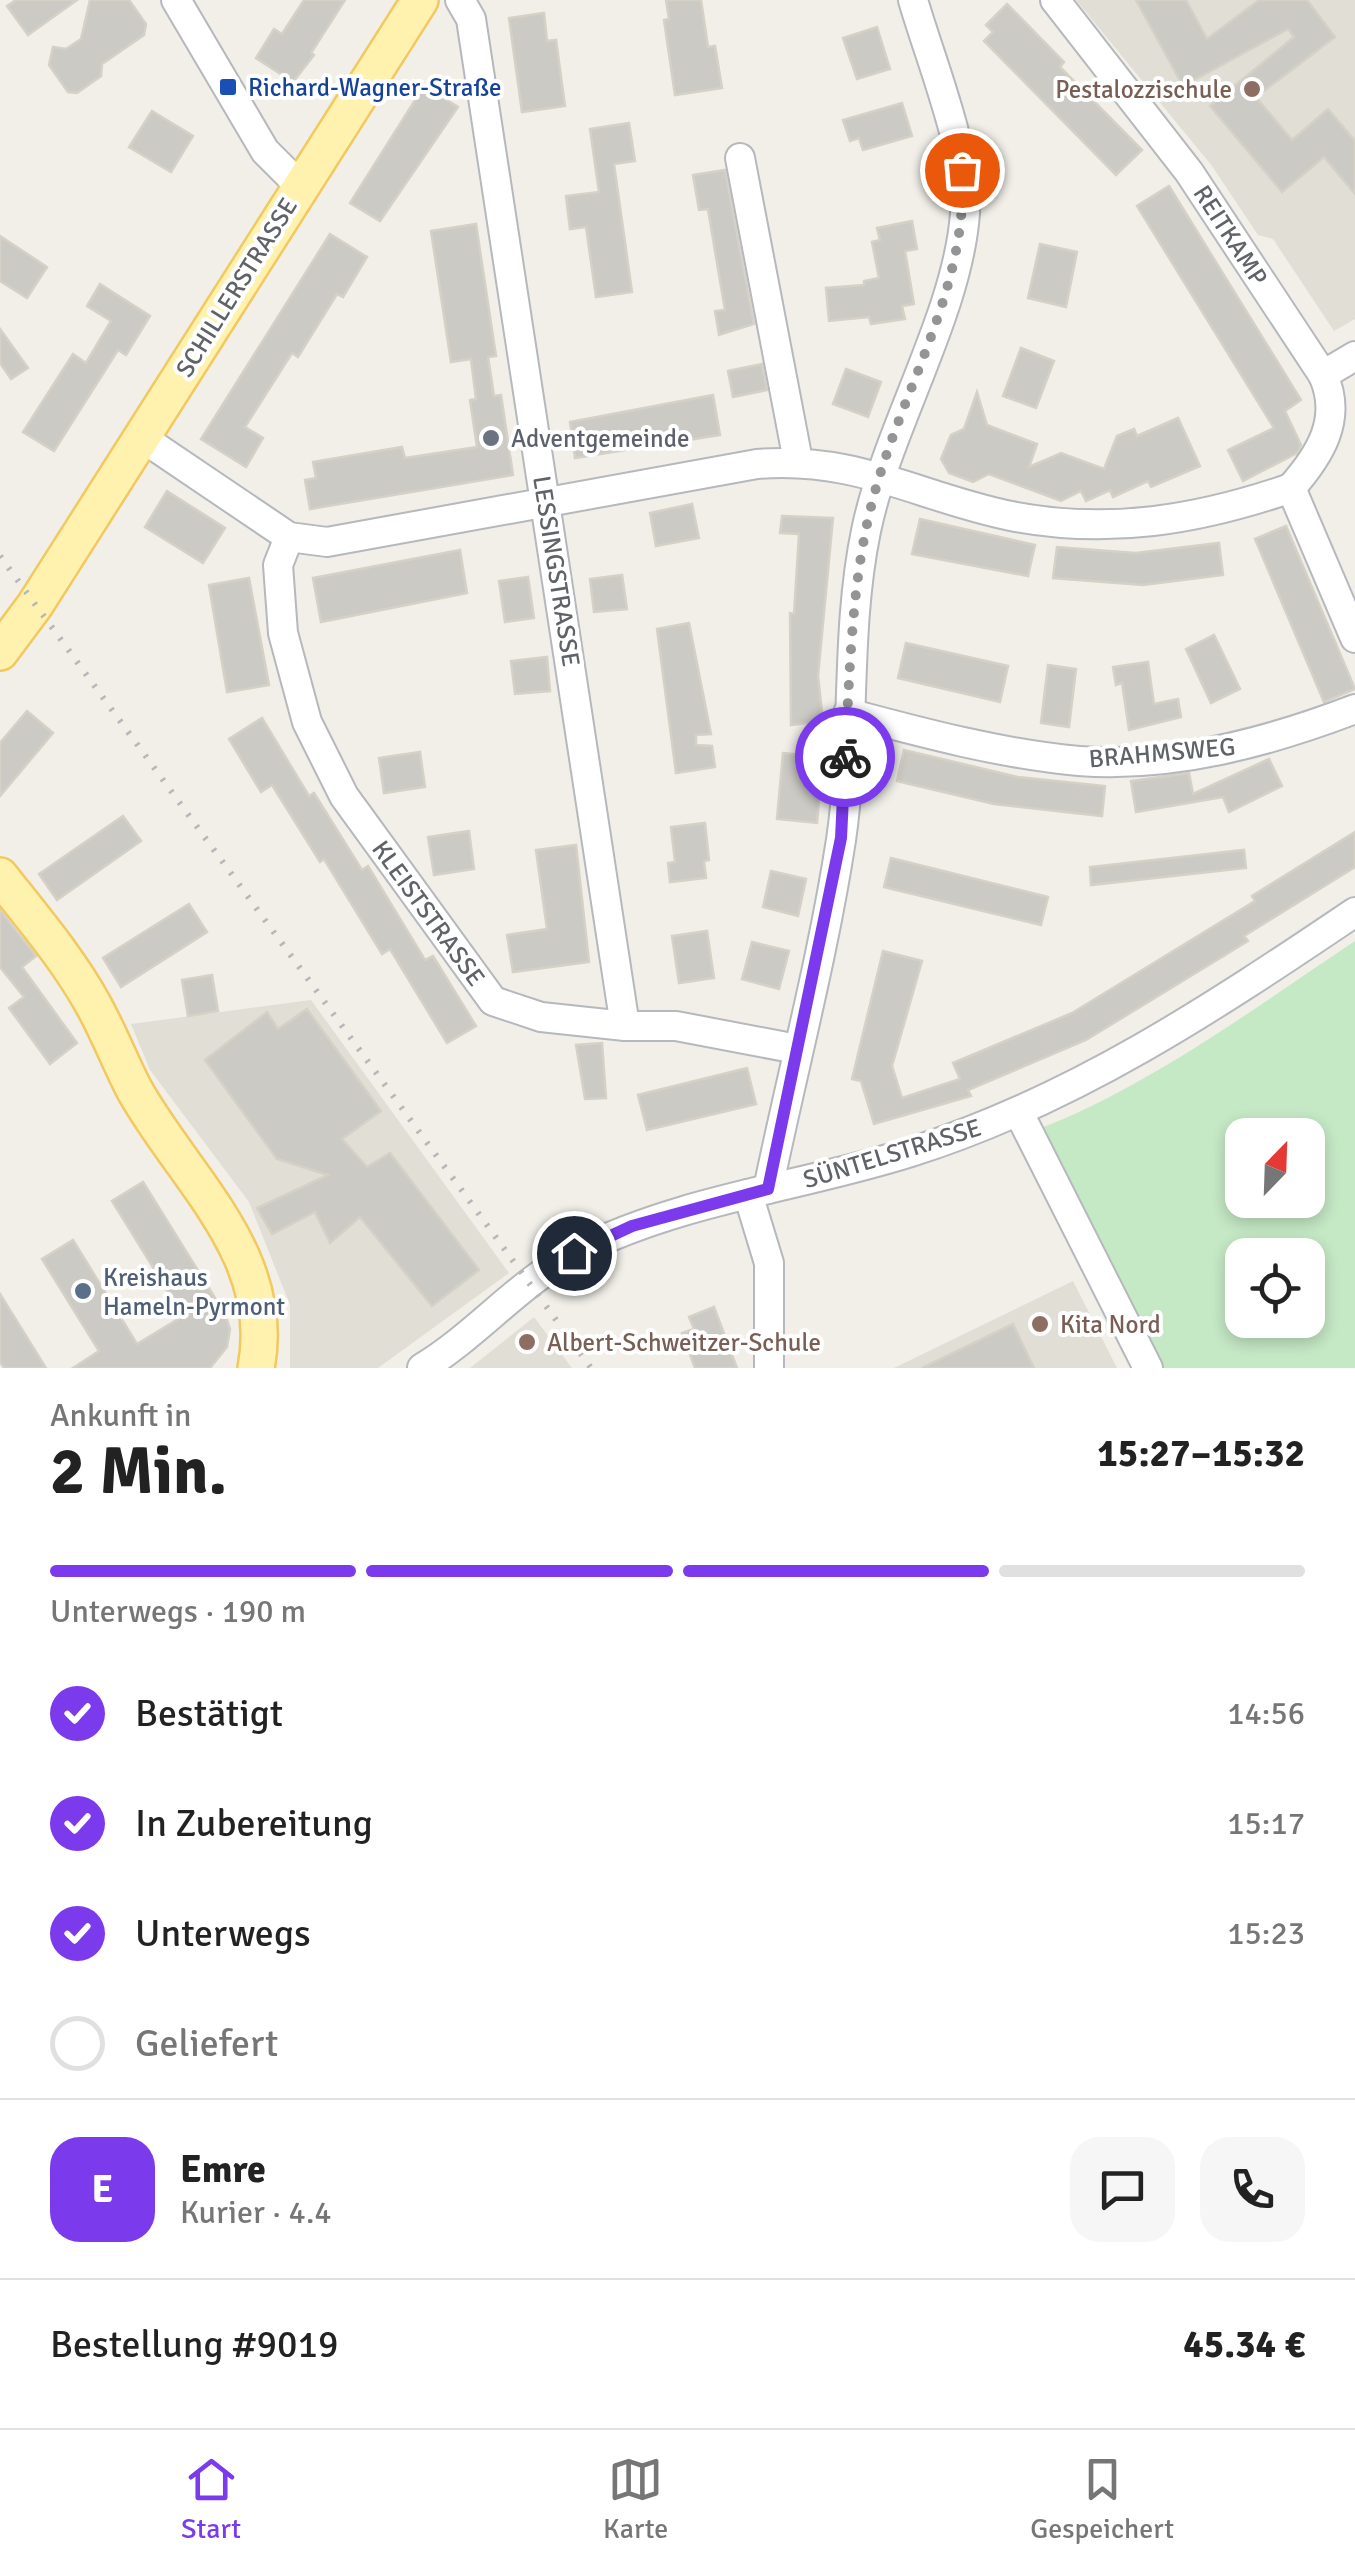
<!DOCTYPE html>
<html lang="de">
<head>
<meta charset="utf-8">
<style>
  body { margin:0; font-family:Signika,sans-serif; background:#f6f6f6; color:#222; height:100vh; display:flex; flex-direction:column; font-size:38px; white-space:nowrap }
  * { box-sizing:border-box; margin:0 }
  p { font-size:32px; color:#767676 }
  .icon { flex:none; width:55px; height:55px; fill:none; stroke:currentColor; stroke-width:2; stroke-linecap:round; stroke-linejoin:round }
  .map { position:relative; height:1368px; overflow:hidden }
  .drawer { display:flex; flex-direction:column; background:#fff; flex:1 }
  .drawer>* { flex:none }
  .needle { width:65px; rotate:23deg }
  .tools { position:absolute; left:1225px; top:1118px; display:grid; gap:20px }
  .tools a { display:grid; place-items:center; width:100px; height:100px; border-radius:20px; background:#fff; box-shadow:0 5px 15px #0003; font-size:50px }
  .pin { position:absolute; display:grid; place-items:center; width:85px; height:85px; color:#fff; margin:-42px; border:5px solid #fff; border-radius:50%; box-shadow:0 2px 10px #0007 }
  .courier { position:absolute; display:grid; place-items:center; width:100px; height:100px; margin:-50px; border:8px solid #7c3aed; border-radius:50%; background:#fff; color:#222; box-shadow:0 2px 12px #0007 }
  .summary em { font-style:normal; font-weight:800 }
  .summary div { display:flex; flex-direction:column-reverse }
  .summary { display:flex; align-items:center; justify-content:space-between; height:170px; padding:0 50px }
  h1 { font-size:65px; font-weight:800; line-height:75px }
  .bar { display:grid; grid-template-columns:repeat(4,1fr); gap:15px 10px; align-content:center; height:120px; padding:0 50px }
  .bar i { height:12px; border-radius:8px; background:#e0e0e0 }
  .bar .on { background:#7c3aed }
  .bar p { grid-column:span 4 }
  .line { display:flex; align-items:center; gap:25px; padding:0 50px; border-top:2px solid #e0e0e0 }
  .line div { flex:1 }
  .round { display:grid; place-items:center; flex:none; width:105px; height:105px; border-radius:30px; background:#f6f6f6 }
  ol { padding:0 50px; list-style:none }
  li { display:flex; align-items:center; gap:30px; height:110px }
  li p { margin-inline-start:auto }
  li .icon { padding:10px; border-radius:50%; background:#7c3aed; color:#fff; stroke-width:4 }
  li:last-child { color:#767676 }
  li i { width:55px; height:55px; border:5px solid #e0e0e0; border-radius:50% }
  .tab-bar { display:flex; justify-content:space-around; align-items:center; height:140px; border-top:2px solid #e0e0e0; background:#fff; font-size:28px; color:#767676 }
  .tab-bar a { display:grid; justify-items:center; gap:5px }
  .tab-bar .on { color:#7c3aed }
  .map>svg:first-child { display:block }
</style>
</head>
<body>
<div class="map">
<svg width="1355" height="1368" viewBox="0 0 1355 1368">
  <rect width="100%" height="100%" fill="#f1efe8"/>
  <g fill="#e1ded6">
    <polygon points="1076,0 1355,0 1355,319 1334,331 1273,239 1258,235 1212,166"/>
    <polygon points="311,1000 509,1273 378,1368 290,1368 290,1305 249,1202 150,1070 131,1024"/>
    <polygon points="1073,1281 1117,1368 894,1368"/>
    <polygon points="534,1317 572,1368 470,1368"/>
  </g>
  <path fill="#c5e8c5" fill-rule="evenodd" d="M 1355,941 L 1355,1368 L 1159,1368 L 1039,1129 C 1152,1085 1254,1008 1355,941 ZM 1242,1135 L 1308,1135 L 1308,1200 L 1242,1200 ZM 1242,1255 L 1308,1255 L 1308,1320 L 1242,1320 Z"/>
  <g fill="#cccac5" stroke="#d6d1c6" stroke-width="2.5">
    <polygon points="16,0 77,0 28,35 7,6"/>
    <polygon points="90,0 129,0 146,24 144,35 102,64 101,76 77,93 68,92 49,65 53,47 66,49 81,39"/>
    <polygon points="304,0 345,0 311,53 314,55 293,82 256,58 274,29 282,34"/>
    <polygon points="666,0 701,0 708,47 715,46 722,88 675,95 664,20 669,19"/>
    <polygon points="1136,0 1186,0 1207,39 1259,0 1307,0 1335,37 1256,97 1292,140 1328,109 1355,141 1355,194 1324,157 1282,192 1210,106 1294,37 1288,29 1183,86"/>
    <polygon points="1007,4 1064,62 1060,67 1142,150 1116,175 984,41 993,32 986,25"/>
    <polygon points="544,13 547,41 556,40 565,106 522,112 509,18"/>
    <polygon points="877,27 890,69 857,79 843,38"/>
    <polygon points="424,86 458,107 380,221 350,203"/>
    <polygon points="902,103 912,136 863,150 859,138 850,141 843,120"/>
    <polygon points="152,111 193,136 171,172 129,147"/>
    <polygon points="629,123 635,161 614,164 632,292 596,297 586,227 570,229 566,196 599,192 590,129"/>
    <polygon points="725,170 754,324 719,335 715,311 725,310 718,269 708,209 699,210 693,175"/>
    <polygon points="1169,186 1301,400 1285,411 1301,445 1297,453 1243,481 1228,450 1274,428 1137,206"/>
    <polygon points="912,221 917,249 905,251 914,304 902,306 905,319 871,324 869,317 829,321 826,288 864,285 864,281 879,278 872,242 880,240 877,228"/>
    <polygon points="476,224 496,356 488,357 494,396 501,395 513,475 310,509 305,480 316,478 313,462 402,447 405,458 477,447 470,400 476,399 471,359 451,362 431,231"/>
    <polygon points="330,234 367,257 343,297 337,294 298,357 292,353 245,427 263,438 246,467 201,439"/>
    <polygon points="0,236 47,267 27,298 0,281"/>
    <polygon points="1040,244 1077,252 1066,307 1028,298"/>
    <polygon points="100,284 150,316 126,355 118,350 54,451 23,432 73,354 86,363 111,321 87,306"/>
    <polygon points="0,329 28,368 11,379 0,363"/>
    <polygon points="1021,348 1054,361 1036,408 1003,396"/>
    <polygon points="762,364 767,390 733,397 728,371"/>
    <polygon points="846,369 881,382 868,417 833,404"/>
    <polygon points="977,392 987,425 1037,444 1029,467 1061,453 1104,469 1117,436 1134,429 1137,436 1178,418 1200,466 1151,487 1148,481 1113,497 1110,490 1086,501 1081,491 1061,501 989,474 973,482 949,473 941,459 951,435 964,429"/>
    <polygon points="713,395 720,435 575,458 570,422"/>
    <polygon points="167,491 225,528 203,563 145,527"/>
    <polygon points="692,504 699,538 656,546 650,513"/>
    <polygon points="782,516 833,518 818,676 823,721 791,725 790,613 794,614 799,534 780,533"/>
    <polygon points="920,519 1035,545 1028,576 912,554"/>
    <polygon points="1286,526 1355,689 1324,702 1255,539"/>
    <polygon points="1219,543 1223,575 1143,585 1053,578 1057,547 1136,553"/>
    <polygon points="460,550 467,593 321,622 313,578"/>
    <polygon points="622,575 627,609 594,612 590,579"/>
    <polygon points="528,577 534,618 505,622 499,581"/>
    <polygon points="249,578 269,685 227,692 209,585"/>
    <polygon points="689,623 711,734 696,735 696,745 712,746 715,767 676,773 657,629"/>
    <polygon points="1214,635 1240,689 1211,703 1186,649"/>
    <polygon points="906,643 1008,666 1000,702 898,678"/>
    <polygon points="547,657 550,691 515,694 511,661"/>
    <polygon points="1148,662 1154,704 1178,699 1181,717 1129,730 1122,683 1116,685 1113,667"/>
    <polygon points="1048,665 1076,669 1069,727 1041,723"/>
    <polygon points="27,711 53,733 0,796 0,743"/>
    <polygon points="262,718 309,796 314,793 362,870 368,866 425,960 433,956 476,1026 447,1043 390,949 382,954 324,859 320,862 272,785 261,792 229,739"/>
    <polygon points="904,750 1018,777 1105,786 1102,816 994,804 897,781"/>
    <polygon points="420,752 425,787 384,793 379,758"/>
    <polygon points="783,753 823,757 817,823 777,819"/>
    <polygon points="1269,759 1282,786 1229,812 1223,797 1136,812 1131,781 1189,773 1193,794"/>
    <polygon points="123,816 141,841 57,900 39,874"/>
    <polygon points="705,823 709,860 704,861 706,878 670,882 668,863 675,862 671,827"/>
    <polygon points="469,831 474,869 434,875 428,837"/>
    <polygon points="1355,832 1355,867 1244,936 1248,941 1086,1040 968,1090 971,1096 874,1124 861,1081 852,1079 883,951 922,961 892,1066 902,1098 960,1079 953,1063 1072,1013 1255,901 1252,896"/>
    <polygon points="576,845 589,962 513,972 507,935 547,929 536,850"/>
    <polygon points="1244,850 1246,868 1091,885 1090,867"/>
    <polygon points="891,858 1048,897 1041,925 884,887"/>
    <polygon points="771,871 806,879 798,916 763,907"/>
    <polygon points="189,904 207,932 121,987 103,958"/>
    <polygon points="0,910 36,956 22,967 77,1043 50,1064 9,1008 24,997 0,967"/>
    <polygon points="707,931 714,978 679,983 672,936"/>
    <polygon points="752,942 789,951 779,989 742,979"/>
    <polygon points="212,975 218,1011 188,1016 182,980"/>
    <polygon points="307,1009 381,1111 342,1139 367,1167 390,1153 479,1270 432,1306 360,1217 330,1243 315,1212 272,1234 257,1208 328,1175 277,1159 205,1060 267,1012 278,1029"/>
    <polygon points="602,1043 606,1098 585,1099 576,1045"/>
    <polygon points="747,1068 756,1104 647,1130 638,1095"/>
    <polygon points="143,1182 225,1314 230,1329 227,1347 210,1368 73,1368 99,1351 42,1259 73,1240 137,1344 183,1316 112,1201"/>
    <polygon points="0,1294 46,1368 4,1368 0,1362"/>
    <polygon points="714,1307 737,1368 695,1368 682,1333 694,1329 689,1317"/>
    <polygon points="1013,1324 1034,1368 922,1368"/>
  </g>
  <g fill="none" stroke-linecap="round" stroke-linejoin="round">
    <g stroke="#b5b8bc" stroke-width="32">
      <g id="minor">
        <polyline points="176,0 265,151 299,185"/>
        <polyline points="460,0 471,19 625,1026"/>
        <path d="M 1055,0 L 1189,172 L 1323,375 C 1343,419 1320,455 1291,488"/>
        <polyline points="740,158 798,461"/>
        <polyline points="1323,375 1355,356"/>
        <path d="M 141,437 L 289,537 L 327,542 L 757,464 C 858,456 918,497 1011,516 C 1109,535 1198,520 1291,488"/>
        <polyline points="1291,488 1355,638"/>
        <polyline points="289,537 278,565 283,633 307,722 344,796 493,1001 541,1017 625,1026 676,1026 797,1049"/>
        <path d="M 848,713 C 923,733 1001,754 1079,761 C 1173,768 1269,742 1355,709"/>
        <polyline points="1019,1113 1148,1368"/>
        <path d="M 768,1189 C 792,1073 823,957 841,840 C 856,738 845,632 866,531 C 887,428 958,314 965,213 C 969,153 930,59 913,0"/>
        <polyline points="748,1194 769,1263 769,1368"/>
        <path d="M 422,1368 C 477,1335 521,1280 579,1251 C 683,1199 801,1187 911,1152 C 1075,1100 1214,1007 1355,912"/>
      </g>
    </g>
    <g stroke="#f2c960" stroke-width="40">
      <g id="major">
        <polyline points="0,652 35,605 420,0"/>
        <path d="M 0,876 C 33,918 69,960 94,1006 C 109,1033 120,1062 134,1089 C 184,1179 278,1255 256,1368"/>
      </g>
    </g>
    <use href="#minor" stroke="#fff" stroke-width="28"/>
    <use href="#major" stroke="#fff2af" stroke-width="35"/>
    <polyline stroke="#b6b7b8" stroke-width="6" stroke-dasharray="2.5 12" stroke-linecap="butt" points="0,556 591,1368"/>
  </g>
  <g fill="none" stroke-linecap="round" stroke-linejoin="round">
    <path stroke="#929495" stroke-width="10" stroke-dasharray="0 18" d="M 845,757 C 850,672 851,582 873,499 C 902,388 969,287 962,170"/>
    <polyline stroke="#7c3aed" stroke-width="12" points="574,1253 632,1226 768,1189 841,838 845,757"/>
  </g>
  <rect fill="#1a4fb4" stroke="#fff" stroke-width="4" x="218" y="77" width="20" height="20" rx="5"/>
  <g fill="#8d6e63" stroke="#fff" stroke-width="4">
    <circle cx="1252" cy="89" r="10"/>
    <circle cx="1040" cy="1324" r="10"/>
    <circle cx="527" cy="1342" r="10"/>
  </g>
  <circle fill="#6b7280" stroke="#fff" stroke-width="4" cx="491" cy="438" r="10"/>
  <circle fill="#5c6f8a" stroke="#fff" stroke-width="4" cx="83" cy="1291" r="10"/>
  <g text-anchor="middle" stroke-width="8" stroke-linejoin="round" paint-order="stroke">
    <g font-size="25" fill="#164399" stroke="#fff" text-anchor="start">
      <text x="248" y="96">Richard-Wagner-Straße</text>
    </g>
    <g font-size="25" fill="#785e54" stroke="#fff" text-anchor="start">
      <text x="1232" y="98" text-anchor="end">Pestalozzischule</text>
      <text x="1060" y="1333">Kita Nord</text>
      <text x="547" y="1351">Albert-Schweitzer-Schule</text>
    </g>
    <g font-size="25" fill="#5f6368" stroke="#fff">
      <text transform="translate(1231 235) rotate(57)" y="9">REITKAMP</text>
      <text transform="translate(236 287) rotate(-58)" y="9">SCHILLERSTRASSE</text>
      <text transform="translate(557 571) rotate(81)" y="9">LESSINGSTRASSE</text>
      <text transform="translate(1162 752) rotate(-5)" y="9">BRAHMSWEG</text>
      <text transform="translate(429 913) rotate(54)" y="9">KLEISTSTRASSE</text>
      <text transform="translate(892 1153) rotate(-17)" y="9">SÜNTELSTRASSE</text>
    </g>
    <g font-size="25" fill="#5b616d" stroke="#fff" text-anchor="start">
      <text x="511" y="447">Adventgemeinde</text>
    </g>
    <g font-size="25" fill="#4e5e75" stroke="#fff" text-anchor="start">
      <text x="103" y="1286">Kreishaus<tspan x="103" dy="29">Hameln-Pyrmont</tspan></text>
    </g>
  </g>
</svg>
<div class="tools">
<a><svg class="needle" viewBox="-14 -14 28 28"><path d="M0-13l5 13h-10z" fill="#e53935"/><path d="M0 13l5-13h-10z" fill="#767676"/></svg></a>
<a><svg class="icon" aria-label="locate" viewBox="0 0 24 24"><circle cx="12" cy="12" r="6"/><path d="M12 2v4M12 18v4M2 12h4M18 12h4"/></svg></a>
</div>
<div class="pin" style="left:962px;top:170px;background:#ea580c"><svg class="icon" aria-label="bag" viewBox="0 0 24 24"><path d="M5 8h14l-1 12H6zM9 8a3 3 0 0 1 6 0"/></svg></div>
<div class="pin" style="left:574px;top:1253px;background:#1f2937"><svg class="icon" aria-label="home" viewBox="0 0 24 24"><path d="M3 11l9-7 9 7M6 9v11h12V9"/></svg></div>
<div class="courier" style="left:845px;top:757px"><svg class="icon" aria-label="bike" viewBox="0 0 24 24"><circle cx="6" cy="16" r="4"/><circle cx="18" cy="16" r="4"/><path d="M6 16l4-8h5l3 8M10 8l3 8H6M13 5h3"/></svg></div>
</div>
<section class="drawer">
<div class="summary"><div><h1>2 Min.</h1><p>Ankunft in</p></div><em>15:27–15:32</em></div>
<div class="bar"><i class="on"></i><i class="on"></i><i class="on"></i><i></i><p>Unterwegs · 190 m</p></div>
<ol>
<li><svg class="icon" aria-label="check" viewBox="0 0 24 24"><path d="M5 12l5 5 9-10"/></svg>Bestätigt<p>14:56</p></li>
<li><svg class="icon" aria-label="check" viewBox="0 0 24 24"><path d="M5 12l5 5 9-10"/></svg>In Zubereitung<p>15:17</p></li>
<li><svg class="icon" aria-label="check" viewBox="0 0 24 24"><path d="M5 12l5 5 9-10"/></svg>Unterwegs<p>15:23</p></li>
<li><i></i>Geliefert</li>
</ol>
<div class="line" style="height:180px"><b class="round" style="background:#7c3aed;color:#fff">E</b><div><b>Emre</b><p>Kurier · 4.4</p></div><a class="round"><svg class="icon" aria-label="chat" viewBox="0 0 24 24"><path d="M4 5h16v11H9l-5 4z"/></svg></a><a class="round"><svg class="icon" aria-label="phone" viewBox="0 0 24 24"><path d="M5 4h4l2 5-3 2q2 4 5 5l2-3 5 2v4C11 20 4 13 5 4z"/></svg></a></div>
<div class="line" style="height:130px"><div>Bestellung #9019</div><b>45.34 €</b></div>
</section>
<nav class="tab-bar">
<a class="on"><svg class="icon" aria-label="home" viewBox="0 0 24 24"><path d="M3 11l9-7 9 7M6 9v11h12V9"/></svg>Start</a>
<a><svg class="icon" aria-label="map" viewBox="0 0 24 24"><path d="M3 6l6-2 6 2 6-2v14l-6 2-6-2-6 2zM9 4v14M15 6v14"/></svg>Karte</a>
<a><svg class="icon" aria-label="saved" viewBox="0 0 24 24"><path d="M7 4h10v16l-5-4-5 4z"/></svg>Gespeichert</a>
</nav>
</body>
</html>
